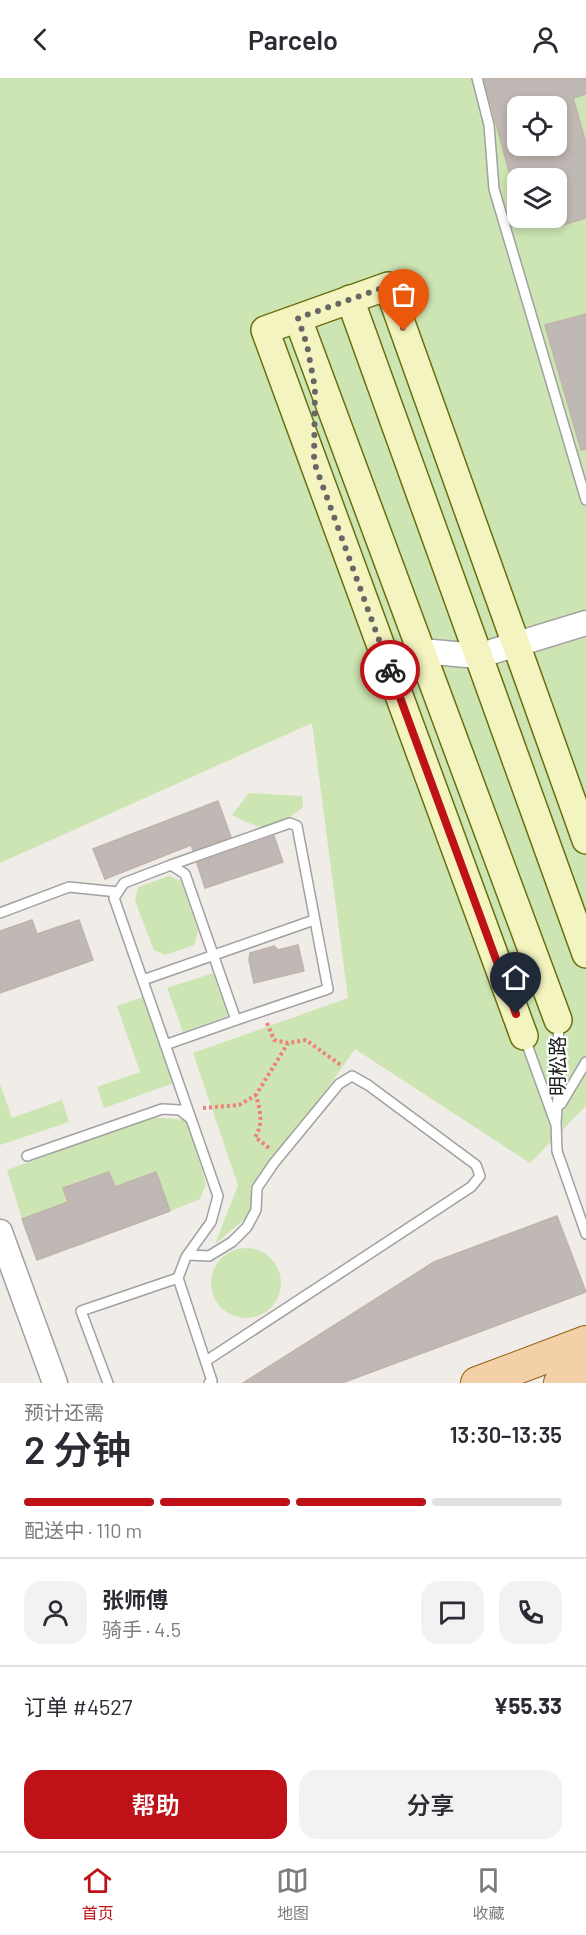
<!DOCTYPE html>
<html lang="zh">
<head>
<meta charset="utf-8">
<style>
  body { margin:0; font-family:Barlow,"Noto Sans SC",sans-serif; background:#f2f2f3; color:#2b2b33; height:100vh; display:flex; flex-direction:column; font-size:22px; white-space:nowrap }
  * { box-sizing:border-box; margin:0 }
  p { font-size:20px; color:#7c7c81 }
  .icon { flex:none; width:33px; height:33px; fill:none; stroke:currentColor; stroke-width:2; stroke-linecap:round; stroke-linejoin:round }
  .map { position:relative; height:1305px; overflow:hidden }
  .sheet { display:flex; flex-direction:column; background:#fff; flex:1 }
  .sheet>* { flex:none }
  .fabs { position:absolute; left:507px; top:18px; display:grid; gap:12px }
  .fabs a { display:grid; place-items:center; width:60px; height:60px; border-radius:12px; background:#fff; box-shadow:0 3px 9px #0003; font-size:30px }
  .pin { position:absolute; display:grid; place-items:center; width:51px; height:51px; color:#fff; margin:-62px -26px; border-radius:50% 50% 50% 0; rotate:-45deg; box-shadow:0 0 6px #0007 }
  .pin .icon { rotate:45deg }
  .courier { position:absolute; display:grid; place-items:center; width:60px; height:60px; margin:-30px; border:4px solid #be1218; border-radius:50%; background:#fff; color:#222; box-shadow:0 2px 8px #0007 }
  .headline em { font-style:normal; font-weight:600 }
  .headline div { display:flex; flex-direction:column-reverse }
  .headline { display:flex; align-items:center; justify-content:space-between; height:102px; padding:0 24px }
  h1 { font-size:39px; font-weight:600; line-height:45px }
  .bar { display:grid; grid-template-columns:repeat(4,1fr); gap:9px 6px; align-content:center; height:72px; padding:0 24px }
  .bar i { height:8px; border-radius:4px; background:#e1e1e2 }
  .bar .active { background:#be1218 }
  .bar p { grid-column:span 4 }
  .line { display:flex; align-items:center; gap:15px; padding:0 24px; border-top:2px solid #e1e1e2 }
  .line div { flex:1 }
  .round { display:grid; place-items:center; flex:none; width:63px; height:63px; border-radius:18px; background:#f2f2f3 }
  .button { display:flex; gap:12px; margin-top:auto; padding:12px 24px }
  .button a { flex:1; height:69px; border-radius:18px; background:#be1218; color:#fff; font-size:24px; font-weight:600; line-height:69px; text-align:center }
  .button a+a { background:#f2f2f3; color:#2b2b33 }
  header { display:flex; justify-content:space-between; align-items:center; height:78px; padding:0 24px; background:#fff; font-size:27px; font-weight:600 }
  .dock { display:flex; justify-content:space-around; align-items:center; height:84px; border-top:2px solid #e1e1e2; background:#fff; font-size:16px; color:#7c7c81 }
  .dock a { display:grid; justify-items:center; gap:3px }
  .dock .active { color:#be1218 }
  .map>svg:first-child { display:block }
</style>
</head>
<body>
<header><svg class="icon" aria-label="back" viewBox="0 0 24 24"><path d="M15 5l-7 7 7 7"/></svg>Parcelo<svg class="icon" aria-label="person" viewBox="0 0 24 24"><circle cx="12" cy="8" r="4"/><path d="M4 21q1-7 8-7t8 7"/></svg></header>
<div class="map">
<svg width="586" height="1305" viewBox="0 0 586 1305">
  <rect width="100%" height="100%" fill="#f0ece7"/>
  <g fill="#cde5b2" fill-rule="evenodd">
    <path d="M 0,0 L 586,0 L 586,1028 L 530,1085 L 355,971 L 257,1110 L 256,1132 L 215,1166 L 238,1107 L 193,975 L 348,920 L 312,645 L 0,785 ZM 518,28 L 556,28 L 556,68 L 518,68 ZM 518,100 L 556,100 L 556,140 L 518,140 Z"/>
    <path d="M 249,715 L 302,718 L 303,729 C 272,753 267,755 232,737 Z"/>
    <polygon points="169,798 181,803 198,853 194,867 165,877 154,872 135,823 138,809"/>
    <polygon points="213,895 228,938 183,954 167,910"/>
    <polygon points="143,919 174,1005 104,1030 97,1009 140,994 117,928"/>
    <polygon points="0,1006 12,1040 62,1022 69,1044 0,1067"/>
    <polygon points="153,1039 187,1042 206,1106 200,1121 170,1133 156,1094 115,1109 109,1094 63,1110 68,1124 22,1141 7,1092"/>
    <circle cx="246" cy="1205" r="35"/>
  </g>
  <g fill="#c0b8b4" stroke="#c0b3ab" stroke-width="1.5" fill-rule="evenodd">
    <path d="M 484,0 L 586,0 L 586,16 L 573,20 L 586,65 L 586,140 L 556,149 L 556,100 L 518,100 L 518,105 L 512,105 ZM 518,28 L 556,28 L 556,68 L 518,68 Z"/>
    <polygon points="586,236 586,371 581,372 545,247"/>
    <polygon points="218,723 231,759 193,772 191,767 105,801 93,771"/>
    <polygon points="274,758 283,784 205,810 197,785"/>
    <polygon points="32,842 37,856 79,842 93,882 0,915 0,853"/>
    <polygon points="298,867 304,893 254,905 249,882 250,875 274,868 278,872"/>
    <polygon points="109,1094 115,1109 156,1094 170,1133 37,1182 22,1141 68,1124 63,1110"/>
    <polygon points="557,1138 586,1214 342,1305 243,1305 434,1184"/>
  </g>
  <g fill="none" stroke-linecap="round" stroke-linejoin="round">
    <g stroke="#a1a1a1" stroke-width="12">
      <g id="service">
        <polyline points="477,0 489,47 494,111 586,422"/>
        <polyline points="171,787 290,745 297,748 328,911 236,942"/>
        <polyline points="0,835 69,809 118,814"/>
        <polyline points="143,902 314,842"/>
        <polyline points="558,944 560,994 556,1044 557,1073 586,1156"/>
        <polyline points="525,961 555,1044"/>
        <polyline points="165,967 236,942 185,796 171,787 124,805 114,820 218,1118 211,1144 186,1179 178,1200 212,1303 209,1305"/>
        <polyline points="561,1026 586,984"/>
        <polyline points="27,1078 162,1031 180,1032 191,1041"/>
        <polyline points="188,1177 209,1178 232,1164 247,1149 256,1132 257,1110 274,1085 339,1006 352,998 368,1007 476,1087 480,1098 471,1109 206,1283"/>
        <polyline points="108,1305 81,1233 178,1200"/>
      </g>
    </g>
    <g stroke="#a1a1a1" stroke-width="27">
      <g id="tertiary">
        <polyline points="387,583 421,573 478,578 586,545"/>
        <polyline points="0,1154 55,1305"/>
      </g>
    </g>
    <g stroke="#686f0f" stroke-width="30">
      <g id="secondary">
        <polyline points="350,221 586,876"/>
        <polyline points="298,241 558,942"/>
        <polyline points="524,958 265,252 388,208 586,762"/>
      </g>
    </g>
    <g stroke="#8e5f0d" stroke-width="34">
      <g id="primary">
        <polyline points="477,1305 586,1264"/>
        <polyline points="560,1305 586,1295"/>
      </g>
    </g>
    <g stroke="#ee827a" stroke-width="4" stroke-dasharray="3 3" stroke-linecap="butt">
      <polyline points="267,945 274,962 288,965 306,962 342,988"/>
      <polyline points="203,1030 239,1027 256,1017"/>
      <path d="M 269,1070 L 255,1059 C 264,1046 260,1032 256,1017 L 288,965"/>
    </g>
    <use href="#service" stroke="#fff" stroke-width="9"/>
    <use href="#tertiary" stroke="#fff" stroke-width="24"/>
    <use href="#secondary" stroke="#f4f4c0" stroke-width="27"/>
    <use href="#primary" stroke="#f4d0a8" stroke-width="32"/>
  </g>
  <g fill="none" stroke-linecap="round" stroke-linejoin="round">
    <polyline stroke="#696766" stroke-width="6" stroke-dasharray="0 10.8" points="390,592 314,384 315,310 307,267 298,240 388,208 404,253"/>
    <polyline stroke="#be1218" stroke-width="8" points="390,592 516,936"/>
  </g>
  <g text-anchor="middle" stroke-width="4.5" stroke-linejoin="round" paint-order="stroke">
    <g font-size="20" fill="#202020" stroke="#fff">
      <text transform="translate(558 988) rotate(-90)" y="7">明松路</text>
    </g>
  </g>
</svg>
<div class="fabs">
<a><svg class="icon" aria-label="locate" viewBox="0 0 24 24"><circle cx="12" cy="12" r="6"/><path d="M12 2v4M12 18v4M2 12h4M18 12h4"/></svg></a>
<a><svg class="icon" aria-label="layers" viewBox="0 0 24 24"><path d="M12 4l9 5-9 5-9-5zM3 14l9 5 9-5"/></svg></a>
</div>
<div class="pin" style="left:404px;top:253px;background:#ea580c"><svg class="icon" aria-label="bag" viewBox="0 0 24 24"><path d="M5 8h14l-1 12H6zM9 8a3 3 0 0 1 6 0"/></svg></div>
<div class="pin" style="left:516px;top:936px;background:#1f2937"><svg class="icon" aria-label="home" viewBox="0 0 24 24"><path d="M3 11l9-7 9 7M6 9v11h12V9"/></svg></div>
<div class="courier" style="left:390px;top:592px"><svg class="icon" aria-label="bike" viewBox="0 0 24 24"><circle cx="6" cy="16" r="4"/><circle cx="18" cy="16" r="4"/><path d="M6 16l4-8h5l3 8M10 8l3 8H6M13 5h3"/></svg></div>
</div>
<section class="sheet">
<div class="headline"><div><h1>2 分钟</h1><p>预计还需</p></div><em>13:30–13:35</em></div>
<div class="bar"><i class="active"></i><i class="active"></i><i class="active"></i><i></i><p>配送中 · 110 m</p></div>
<div class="line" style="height:108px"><a class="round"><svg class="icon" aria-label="person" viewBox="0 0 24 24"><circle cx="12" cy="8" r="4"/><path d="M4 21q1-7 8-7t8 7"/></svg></a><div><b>张师傅</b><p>骑手 · 4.5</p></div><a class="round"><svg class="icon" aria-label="chat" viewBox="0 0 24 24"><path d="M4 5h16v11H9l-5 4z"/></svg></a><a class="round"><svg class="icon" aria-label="phone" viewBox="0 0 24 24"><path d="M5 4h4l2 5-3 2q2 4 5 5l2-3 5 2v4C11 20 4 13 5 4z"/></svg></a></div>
<div class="line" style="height:78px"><div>订单 #4527</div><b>¥55.33</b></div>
<div class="button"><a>帮助</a><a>分享</a></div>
</section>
<nav class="dock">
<a class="active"><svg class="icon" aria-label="home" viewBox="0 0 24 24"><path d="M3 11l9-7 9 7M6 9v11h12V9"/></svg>首页</a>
<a><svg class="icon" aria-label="map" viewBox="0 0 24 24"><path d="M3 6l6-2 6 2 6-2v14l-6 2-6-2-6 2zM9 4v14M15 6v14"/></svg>地图</a>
<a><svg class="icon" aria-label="saved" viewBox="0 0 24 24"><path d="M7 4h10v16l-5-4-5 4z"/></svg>收藏</a>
</nav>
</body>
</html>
